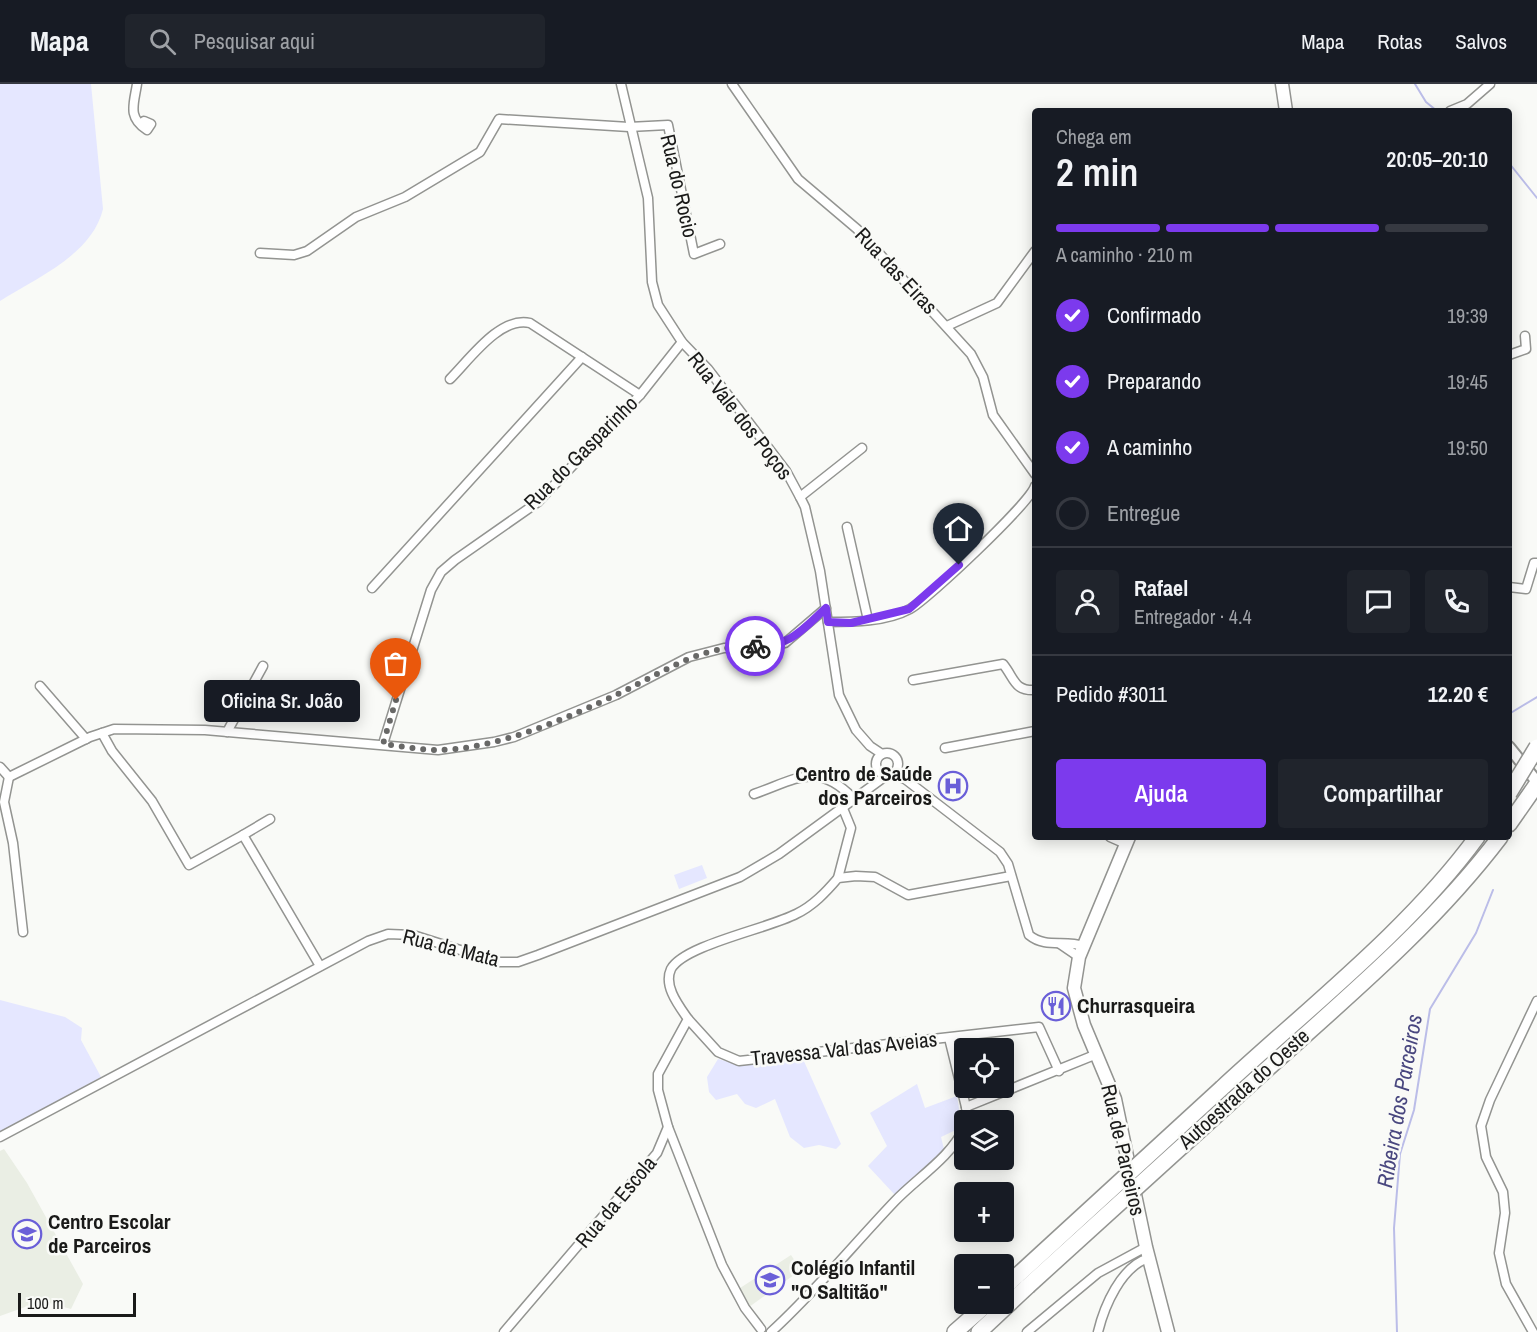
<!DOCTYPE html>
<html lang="pt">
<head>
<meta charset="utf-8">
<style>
  body { margin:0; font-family:"Archivo Narrow",sans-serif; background:#20242c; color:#f1f3f6; height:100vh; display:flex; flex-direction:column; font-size:22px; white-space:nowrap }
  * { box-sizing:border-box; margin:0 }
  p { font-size:20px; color:#9ea1a6 }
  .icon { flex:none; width:33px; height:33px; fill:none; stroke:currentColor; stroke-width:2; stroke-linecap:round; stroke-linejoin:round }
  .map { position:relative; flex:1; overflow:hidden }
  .details { position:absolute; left:1032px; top:24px; width:480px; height:732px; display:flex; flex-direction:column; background:#171b24; border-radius:6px; box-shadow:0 3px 15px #0003 }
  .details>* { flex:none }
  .controls { position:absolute; left:954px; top:954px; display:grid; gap:12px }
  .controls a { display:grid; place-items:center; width:60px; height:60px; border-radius:6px; background:#171b24; box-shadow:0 3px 15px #0003; font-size:30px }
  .scale { position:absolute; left:18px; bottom:15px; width:118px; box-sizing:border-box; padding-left:6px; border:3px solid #1a1a19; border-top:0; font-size:16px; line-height:21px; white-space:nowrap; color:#1a1a19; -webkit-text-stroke:4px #f9faf7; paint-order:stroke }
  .pin { position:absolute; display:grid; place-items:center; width:51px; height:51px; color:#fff; margin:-62px -26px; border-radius:50% 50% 50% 0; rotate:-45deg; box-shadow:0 0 6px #0007 }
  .pin .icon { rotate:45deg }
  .courier { position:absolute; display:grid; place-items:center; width:60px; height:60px; margin:-30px; border:4px solid #7c3aed; border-radius:50%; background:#fff; color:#222; box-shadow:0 2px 8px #0007 }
  .bubble { position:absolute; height:42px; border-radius:6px; background:#171b24; box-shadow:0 3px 15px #0003; font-size:20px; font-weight:600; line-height:42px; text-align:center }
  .headline em { font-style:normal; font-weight:600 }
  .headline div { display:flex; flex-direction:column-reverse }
  .headline { display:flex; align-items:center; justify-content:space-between; height:102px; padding:0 24px }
  h1 { font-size:39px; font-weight:600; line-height:45px }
  .bar { display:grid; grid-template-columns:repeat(4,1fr); gap:9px 6px; align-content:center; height:72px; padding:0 24px }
  .bar i { height:8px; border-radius:4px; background:#363941 }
  .bar .on { background:#7c3aed }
  .bar p { grid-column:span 4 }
  .line { display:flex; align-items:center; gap:15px; padding:0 24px; border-top:2px solid #363941 }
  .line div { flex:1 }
  .round { display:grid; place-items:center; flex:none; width:63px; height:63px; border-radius:6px; background:#20242c }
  ol { padding:0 24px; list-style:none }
  li { display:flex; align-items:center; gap:18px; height:66px }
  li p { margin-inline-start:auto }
  li .icon { padding:6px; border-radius:50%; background:#7c3aed; color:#fff; stroke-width:4 }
  li:last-child { color:#9ea1a6 }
  li i { width:33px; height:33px; border:3px solid #363941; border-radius:50% }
  .button { display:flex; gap:12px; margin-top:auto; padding:12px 24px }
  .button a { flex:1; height:69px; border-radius:6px; background:#7c3aed; color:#fff; font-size:24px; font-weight:600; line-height:69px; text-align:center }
  .button a+a { background:#20242c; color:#f1f3f6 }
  header { display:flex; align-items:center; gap:36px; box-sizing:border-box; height:84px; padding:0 30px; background:#171b24; border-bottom:2px solid #363941 }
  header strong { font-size:28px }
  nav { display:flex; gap:33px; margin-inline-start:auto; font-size:21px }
  .search { width:420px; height:54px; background:#20242c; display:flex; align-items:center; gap:15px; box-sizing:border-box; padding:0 21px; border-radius:6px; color:#9ea1a6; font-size:22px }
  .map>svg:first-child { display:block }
</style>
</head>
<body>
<header>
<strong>Mapa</strong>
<div class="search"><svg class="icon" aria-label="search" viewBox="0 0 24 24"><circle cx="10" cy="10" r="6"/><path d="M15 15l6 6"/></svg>Pesquisar aqui</div>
<nav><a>Mapa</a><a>Rotas</a><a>Salvos</a></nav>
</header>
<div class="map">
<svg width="1537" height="1248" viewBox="0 0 1537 1248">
  <rect width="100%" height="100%" fill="#f9faf7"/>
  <g fill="#eaeee4">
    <polygon points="4,1065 27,1099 83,1200 71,1225 42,1217 0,1232 0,1067"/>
    <polygon points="791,1171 801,1186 749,1223 737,1206"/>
  </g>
  <g fill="#e5e7ff">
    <path d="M 0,0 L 91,0 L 103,125 C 92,171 36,194 0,217 Z"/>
    <polygon points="702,781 707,794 679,805 674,791"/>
    <polygon points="0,916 65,933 82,944 81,956 101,993 0,1049"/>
    <polygon points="718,975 740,981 803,975 841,1060 836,1065 819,1061 804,1064 790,1053 775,1015 756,1024 745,1020 737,1010 716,1016 709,1008 707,993"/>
    <polygon points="917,1000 925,1024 957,1012 962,1043 941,1053 944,1065 895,1111 868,1082 887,1062 870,1029"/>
  </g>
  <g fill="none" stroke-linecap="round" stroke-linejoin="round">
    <g stroke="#bbbde8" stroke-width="2">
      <polyline points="1415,0 1426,18 1437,27"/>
      <polyline points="1509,79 1537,114"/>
      <polyline points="1509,630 1537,613"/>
      <polyline points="1397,1248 1394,1144 1400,1070 1414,1026 1430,925 1476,849 1493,806"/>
    </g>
    <g stroke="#939491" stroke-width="11">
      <g id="minor">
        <path d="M 137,0 C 134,20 127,33 147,46 L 151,40 L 144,37 L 141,41"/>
        <polyline points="621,0 648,114 652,198 658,221 682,258 708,285 786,387 800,413 805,423 820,487 839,611 856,646 870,662 882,670"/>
        <polyline points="732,0 798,95 857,145 971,270 983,293 993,331 1035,390"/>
        <polyline points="1450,27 1467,20 1490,0"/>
        <polyline points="260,169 294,171 307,167 356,133 405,113 480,68 499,35 629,43 668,41 694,170 720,160"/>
        <polyline points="947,242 997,219 1035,167"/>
        <polyline points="1509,271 1526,265 1525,252"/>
        <path d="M 450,295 C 470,275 500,232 530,239 L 640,311"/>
        <polyline points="800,413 862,364"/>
        <polyline points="847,443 868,536"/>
        <polyline points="1509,503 1526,505 1534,479 1537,479"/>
        <polyline points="372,504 582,273"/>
        <path d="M 828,538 C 853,538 886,538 910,525 C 928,515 1030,419 1035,402"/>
        <path d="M 913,596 L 1003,580 C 1015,595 1014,607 1035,606"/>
        <polyline points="40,602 86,655"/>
        <polyline points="227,648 263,582"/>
        <polyline points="102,649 112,667 152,717 189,781 243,751 320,882"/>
        <polyline points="383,660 431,506 441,488 455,476 538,418 640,311 682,258"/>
        <polyline points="945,664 1035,647"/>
        <circle cx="887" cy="680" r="11"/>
        <polyline points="0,683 9,693"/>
        <path d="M 892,690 L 905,695 L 1000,768 L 1008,780 L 1029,851 C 1046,865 1065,855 1083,862"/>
        <polyline points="9,693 90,653 114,645 205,646 438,666 494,658 514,653 616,611 689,573 724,564 774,562 785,559 826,524"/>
        <polyline points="9,693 4,718 13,759 23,848"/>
        <path d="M 754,710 C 797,695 817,677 853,714"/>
        <polyline points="243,751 270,735"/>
        <polyline points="1110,753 1126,760"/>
        <polyline points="838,794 851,744 842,722"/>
        <polyline points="1060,860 1079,873"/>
        <polyline points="688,935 718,968 739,977 1039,943 1059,987"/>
        <polyline points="949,954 966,1023"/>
        <polyline points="968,1036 966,1023 1097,970"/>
        <polyline points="668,1043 722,1181 745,1224 761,1245"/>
        <polyline points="0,1053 368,857 388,850 413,851 498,878 518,878 538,871 740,793 779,770 887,691"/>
        <path d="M 504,1248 L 657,1069 L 668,1043 L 658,1006 L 658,990 L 688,935 C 679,922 663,902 671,885 C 684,861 767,845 796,830 C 813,822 826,808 838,794 L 856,792 L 875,793 L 908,811 L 1011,792"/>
        <path d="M 771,1248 C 816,1207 853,1161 895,1117 C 917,1094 951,1073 964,1044"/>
        <polyline points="1027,1248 1098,1189 1146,1163"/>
        <path d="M 1098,1248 C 1104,1223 1121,1182 1149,1174"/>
        <polyline points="1533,1248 1506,1200 1499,1169 1505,1129 1503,1108 1486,1073 1481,1042 1490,1016 1537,917"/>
      </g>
    </g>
    <g stroke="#939491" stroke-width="14">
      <polyline id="tertiary" points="1509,663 1537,698"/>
    </g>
    <g stroke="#939491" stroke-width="15">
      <g id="secondary">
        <polyline points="1282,0 1286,27"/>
        <polyline points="1129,753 1079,873 1074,904 1084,941 1115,1015 1146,1163 1168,1248"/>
      </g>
    </g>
    <g stroke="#939491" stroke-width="18">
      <g id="motorway">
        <polyline points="1509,740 1537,700"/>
        <path d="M 1222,1004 C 1306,926 1410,845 1477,753"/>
        <path d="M 1234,1015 C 1325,931 1425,852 1500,753"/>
        <polyline points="1004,1204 1018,1191"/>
        <polyline points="955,1248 987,1220"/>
        <polyline points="979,1248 1028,1202"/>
      </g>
    </g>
    <use href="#minor" stroke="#fff" stroke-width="8"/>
    <use href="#tertiary" stroke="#fff" stroke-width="10"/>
    <use href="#secondary" stroke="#fff" stroke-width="12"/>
    <use href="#motorway" stroke="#fff" stroke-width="15"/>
    <g stroke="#939491" stroke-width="18" stroke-linecap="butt">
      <g id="motorway-bridge">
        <polyline points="1509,709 1537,663"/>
        <polyline points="1018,1191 1222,1004"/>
        <polyline points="1028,1202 1234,1015"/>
      </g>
    </g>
    <use href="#motorway-bridge" stroke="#fff" stroke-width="15"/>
  </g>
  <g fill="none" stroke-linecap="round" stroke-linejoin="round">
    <path stroke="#686867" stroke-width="6" stroke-dasharray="0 10.8" d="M 396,616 L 383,660 C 401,662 419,666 437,666 C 495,666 568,634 620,609 C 668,586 698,562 755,562"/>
    <path stroke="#7c3aed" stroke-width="8" d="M 755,562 C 791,562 801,547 826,524 L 828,538 L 851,539 L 909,525 L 959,481"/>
  </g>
  <defs>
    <g id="hospital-ring" transform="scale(1.5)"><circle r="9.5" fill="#f9faf7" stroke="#6a5fd8" stroke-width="1.5"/><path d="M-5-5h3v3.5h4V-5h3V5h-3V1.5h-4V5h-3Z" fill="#6a5fd8"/></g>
    <g id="restaurant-ring" transform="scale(1.5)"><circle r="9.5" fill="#f9faf7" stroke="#6a5fd8" stroke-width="1.5"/><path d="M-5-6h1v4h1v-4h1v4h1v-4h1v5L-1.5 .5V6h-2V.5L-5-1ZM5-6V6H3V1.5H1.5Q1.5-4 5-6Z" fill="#6a5fd8"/></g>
    <g id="school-ring" transform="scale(1.5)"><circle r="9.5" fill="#f9faf7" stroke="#6a5fd8" stroke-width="1.5"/><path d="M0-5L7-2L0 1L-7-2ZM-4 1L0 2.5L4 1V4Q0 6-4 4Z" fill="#6a5fd8"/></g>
  </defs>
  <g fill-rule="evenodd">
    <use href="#hospital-ring" x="953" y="702"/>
    <use href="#restaurant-ring" x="1056" y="922"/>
    <use href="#school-ring" x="27" y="1150"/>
    <use href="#school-ring" x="770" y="1196"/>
  </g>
  <g text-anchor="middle" stroke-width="5" stroke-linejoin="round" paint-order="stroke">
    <g font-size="21" fill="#1a1a19" stroke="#f9faf7">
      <text transform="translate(679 102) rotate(77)" y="7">Rua do Rocio</text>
      <text transform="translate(896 187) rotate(47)" y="7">Rua das Eiras</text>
      <text transform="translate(740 332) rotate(52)" y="7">Rua Vale dos Poços</text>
      <text transform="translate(581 369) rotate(-45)" y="7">Rua do Gasparinho</text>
      <text transform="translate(451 864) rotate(14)" y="7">Rua da Mata</text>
      <text transform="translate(844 965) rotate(-6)" y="7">Travessa Val das Aveias</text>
      <text transform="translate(1244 1005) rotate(-42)" y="7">Autoestrada do Oeste</text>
      <text transform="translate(1123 1066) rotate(77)" y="7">Rua de Parceiros</text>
      <text transform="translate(616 1118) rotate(-50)" y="7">Rua da Escola</text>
    </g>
    <g font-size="21" font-weight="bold" fill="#1a1a19" stroke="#f9faf7" text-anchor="start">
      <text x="932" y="697" text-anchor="end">Centro de Saúde<tspan x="932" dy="24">dos Parceiros</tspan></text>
      <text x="1077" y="929">Churrasqueira</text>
      <text x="48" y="1145">Centro Escolar<tspan x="48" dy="24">de Parceiros</tspan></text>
      <text x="791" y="1191">Colégio Infantil<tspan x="791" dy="24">"O Saltitão"</tspan></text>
    </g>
    <g font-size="22" font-style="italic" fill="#49477f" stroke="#f9faf7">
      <text transform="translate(1399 1017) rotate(-80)" y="8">Ribeira dos Parceiros</text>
    </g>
  </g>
</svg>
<div class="controls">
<a><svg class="icon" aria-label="locate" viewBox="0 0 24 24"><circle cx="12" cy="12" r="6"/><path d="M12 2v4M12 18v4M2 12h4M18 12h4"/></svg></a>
<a><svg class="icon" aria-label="layers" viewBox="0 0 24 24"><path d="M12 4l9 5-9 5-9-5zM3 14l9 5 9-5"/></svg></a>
<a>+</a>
<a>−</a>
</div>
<div class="scale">100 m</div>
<div class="pin" style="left:396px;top:616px;background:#ea580c"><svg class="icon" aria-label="bag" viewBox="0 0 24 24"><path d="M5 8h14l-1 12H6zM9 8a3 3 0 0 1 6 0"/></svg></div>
<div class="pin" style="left:959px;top:481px;background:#1f2937"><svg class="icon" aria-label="home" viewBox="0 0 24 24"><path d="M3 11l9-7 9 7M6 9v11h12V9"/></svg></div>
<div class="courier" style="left:755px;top:562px"><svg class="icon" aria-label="bike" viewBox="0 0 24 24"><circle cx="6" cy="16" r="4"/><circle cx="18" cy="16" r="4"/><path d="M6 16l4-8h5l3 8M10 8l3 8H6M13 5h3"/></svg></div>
<div class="bubble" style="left:204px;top:596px;width:156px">Oficina Sr. João</div>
<section class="details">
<div class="headline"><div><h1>2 min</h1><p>Chega em</p></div><em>20:05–20:10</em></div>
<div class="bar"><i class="on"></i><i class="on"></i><i class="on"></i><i></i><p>A caminho · 210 m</p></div>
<ol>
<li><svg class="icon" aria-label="check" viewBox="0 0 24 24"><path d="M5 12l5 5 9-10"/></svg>Confirmado<p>19:39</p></li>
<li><svg class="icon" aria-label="check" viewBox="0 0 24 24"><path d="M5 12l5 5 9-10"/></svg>Preparando<p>19:45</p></li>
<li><svg class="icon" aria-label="check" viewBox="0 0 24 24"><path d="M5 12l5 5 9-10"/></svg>A caminho<p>19:50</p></li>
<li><i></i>Entregue</li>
</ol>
<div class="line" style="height:108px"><a class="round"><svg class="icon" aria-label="person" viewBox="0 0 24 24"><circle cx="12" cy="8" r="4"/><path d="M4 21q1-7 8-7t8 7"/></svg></a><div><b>Rafael</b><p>Entregador · 4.4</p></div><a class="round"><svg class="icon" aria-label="chat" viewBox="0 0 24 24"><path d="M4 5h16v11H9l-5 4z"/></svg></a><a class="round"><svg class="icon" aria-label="phone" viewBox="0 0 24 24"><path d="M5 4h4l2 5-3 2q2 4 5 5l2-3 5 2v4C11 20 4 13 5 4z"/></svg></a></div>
<div class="line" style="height:78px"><div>Pedido #3011</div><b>12.20 €</b></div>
<div class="button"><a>Ajuda</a><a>Compartilhar</a></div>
</section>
</div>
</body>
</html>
